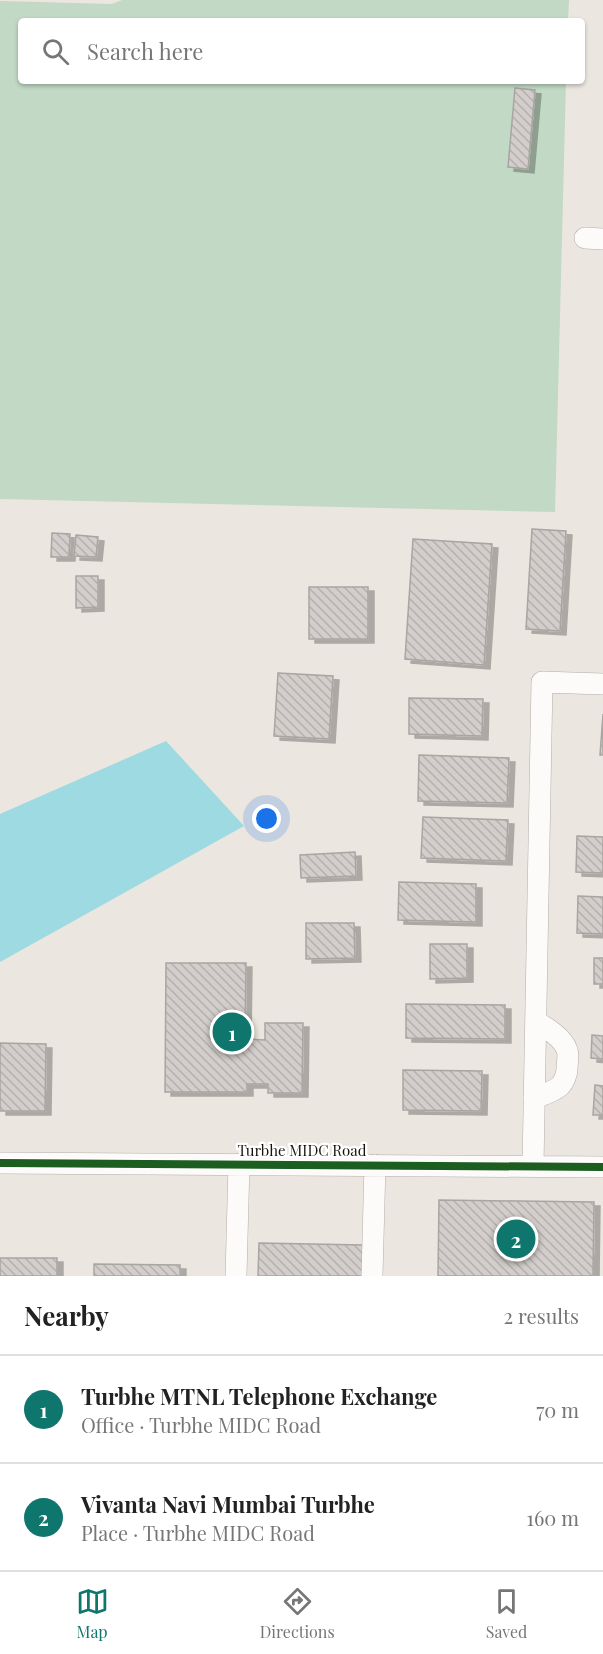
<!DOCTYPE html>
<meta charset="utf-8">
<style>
body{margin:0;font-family:"Playfair Display",serif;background:#f2f2f2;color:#222}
.you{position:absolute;left:267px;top:819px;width:21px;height:21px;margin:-15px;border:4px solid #fff;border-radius:50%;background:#1a73e8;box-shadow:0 0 0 9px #1a73e833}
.badge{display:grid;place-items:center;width:39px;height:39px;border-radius:50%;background:#0f766e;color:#fff;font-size:20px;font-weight:700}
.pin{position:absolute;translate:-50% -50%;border:3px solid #fff;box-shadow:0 2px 6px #0006}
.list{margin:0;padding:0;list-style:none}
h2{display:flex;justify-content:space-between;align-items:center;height:78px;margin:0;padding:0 24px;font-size:26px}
h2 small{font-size:20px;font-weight:400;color:#767676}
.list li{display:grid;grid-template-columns:39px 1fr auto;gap:18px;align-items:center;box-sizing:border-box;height:108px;padding:0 24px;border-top:2px solid #e0e0e0}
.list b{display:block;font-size:22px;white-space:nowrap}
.list p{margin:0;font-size:20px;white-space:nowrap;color:#767676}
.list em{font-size:20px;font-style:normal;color:#767676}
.icon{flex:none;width:33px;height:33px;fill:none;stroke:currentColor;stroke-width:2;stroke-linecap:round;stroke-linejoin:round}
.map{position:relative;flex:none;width:603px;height:1276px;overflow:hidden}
.search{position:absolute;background:#fff;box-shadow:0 2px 4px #0004;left:18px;right:18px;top:18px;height:66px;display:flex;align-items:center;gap:15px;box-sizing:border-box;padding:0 21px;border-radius:6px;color:#767676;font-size:22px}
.sheet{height:294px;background:#fff}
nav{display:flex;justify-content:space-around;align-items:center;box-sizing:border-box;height:84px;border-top:2px solid #e0e0e0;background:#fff;font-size:16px;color:#767676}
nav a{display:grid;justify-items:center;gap:3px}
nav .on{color:#0f766e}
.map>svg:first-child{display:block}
</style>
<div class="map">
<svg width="603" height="1276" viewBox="0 0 603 1276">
<defs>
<pattern id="building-back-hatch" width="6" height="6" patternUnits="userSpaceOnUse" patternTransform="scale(1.5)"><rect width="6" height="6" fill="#d3cecc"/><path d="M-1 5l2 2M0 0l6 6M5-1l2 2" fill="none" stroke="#b4b0ae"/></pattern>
<filter id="shadow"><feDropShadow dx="6" dy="4" stdDeviation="0" flood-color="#0004"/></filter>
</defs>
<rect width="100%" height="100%" fill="#ebe6df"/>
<path fill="#c1d9c5" d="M 122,0 L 569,0 L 568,21 L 21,21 L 21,81 L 566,81 L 555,512 L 0,499 L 0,1 L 112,4 Z"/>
<path fill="#9ddae1" d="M 166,741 L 244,826 L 0,962 L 0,814 Z"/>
<path fill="url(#building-back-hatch)" stroke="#a9a5a2" stroke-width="1.5" filter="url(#shadow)" d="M 515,88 L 535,90 L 528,169 L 508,167 Z
M 532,529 L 566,531 L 560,631 L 526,629 Z
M 52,533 L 70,534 L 69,557 L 51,557 Z
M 76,535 L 98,537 L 96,557 L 74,556 Z
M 413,539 L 492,544 L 484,665 L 405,659 Z
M 76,576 L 98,576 L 98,607 L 76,608 Z
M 309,587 L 368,587 L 368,639 L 309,639 Z
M 278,673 L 333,676 L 329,739 L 274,736 Z
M 409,698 L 483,699 L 482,736 L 409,734 Z
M 603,714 L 603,755 L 600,755 Z
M 419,755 L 509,758 L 507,803 L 418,801 Z
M 423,817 L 508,820 L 506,861 L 421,858 Z
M 577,836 L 603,837 L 603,873 L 576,872 Z
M 355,852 L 356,876 L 301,878 L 300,855 Z
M 399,882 L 476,884 L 476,922 L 398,920 Z
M 578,896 L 603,897 L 603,934 L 577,933 Z
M 306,923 L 354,923 L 355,958 L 306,959 Z
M 430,944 L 467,944 L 467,978 L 430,979 Z
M 594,958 L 603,958 L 603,984 L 594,984 Z
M 166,963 L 246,963 L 245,1039 L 265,1040 L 265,1023 L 303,1023 L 302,1093 L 268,1093 L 268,1084 L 247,1084 L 247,1092 L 165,1092 Z
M 406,1004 L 505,1005 L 505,1039 L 406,1038 Z
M 592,1035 L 603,1036 L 603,1059 L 591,1058 Z
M 0,1043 L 46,1044 L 45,1111 L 0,1111 Z
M 403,1070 L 482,1071 L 481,1111 L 403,1110 Z
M 595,1085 L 603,1086 L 603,1115 L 593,1115 Z
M 439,1200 L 594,1202 L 593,1276 L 438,1276 Z
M 259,1243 L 363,1245 L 362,1276 L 258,1276 Z
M 0,1258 L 57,1258 L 57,1276 L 0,1276 Z
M 94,1264 L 180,1265 L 180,1276 L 94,1276 Z"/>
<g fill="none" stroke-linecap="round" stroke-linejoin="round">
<defs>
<path id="minor" d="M 585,238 L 603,239
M 534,1098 C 543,1095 553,1092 560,1086 C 564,1082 567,1074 567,1069 C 567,1063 569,1055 567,1050 C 563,1038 546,1027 536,1022
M 0,1163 L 603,1167
M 533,1166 L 542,682 L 603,684
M 236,1276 L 239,1164
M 372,1276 L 375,1165"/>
</defs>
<use href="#minor" stroke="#b2aea9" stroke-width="22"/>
<use href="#minor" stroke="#fcfbfa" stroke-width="21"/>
<defs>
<path id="cycleway" d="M 0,1163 L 603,1167"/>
</defs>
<use href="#cycleway" stroke="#fff" stroke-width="11"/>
<use href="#cycleway" stroke="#1b5e20" stroke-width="8"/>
</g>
<g text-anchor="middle" stroke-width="4.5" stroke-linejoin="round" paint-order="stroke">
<g font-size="15" fill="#171410" stroke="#fff">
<text x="302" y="1156">Turbhe MIDC Road</text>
</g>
</g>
</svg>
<div class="you"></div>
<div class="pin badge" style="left:232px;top:1032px">1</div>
<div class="pin badge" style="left:516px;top:1239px">2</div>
<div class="search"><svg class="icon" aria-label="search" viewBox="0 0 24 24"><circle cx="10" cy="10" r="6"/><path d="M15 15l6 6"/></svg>Search here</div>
</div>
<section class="sheet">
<h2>Nearby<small>2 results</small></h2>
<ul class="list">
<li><span class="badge">1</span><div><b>Turbhe MTNL Telephone Exchange</b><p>Office · Turbhe MIDC Road</p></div><em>70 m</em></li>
<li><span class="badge">2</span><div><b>Vivanta Navi Mumbai Turbhe</b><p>Place · Turbhe MIDC Road</p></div><em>160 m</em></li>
</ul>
</section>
<nav>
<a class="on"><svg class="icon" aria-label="map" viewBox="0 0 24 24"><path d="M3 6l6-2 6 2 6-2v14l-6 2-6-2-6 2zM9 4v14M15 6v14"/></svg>Map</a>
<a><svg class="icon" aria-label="directions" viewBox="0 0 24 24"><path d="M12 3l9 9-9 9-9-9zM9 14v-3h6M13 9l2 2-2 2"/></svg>Directions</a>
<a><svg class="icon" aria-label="saved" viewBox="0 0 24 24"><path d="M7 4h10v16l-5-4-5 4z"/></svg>Saved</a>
</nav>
